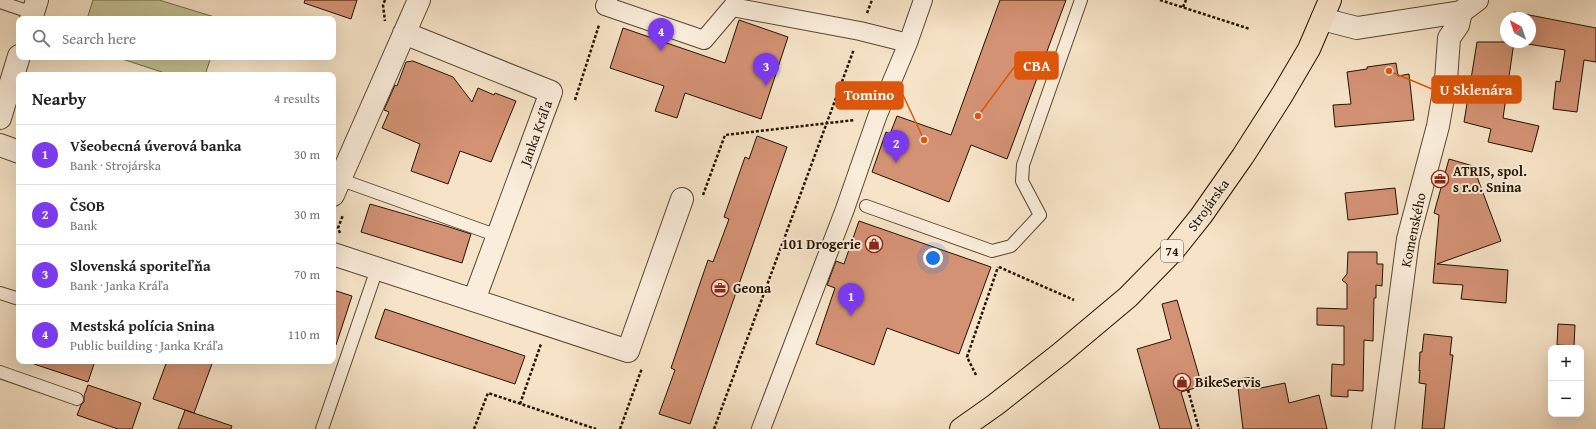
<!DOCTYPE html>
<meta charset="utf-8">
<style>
body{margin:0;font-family:"Gentium Book Plus",serif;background:#f2f2f2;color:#222}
.controls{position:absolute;right:12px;bottom:12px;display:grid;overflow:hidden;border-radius:8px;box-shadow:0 4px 16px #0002}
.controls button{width:36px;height:36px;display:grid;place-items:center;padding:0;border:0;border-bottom:1px solid #e0e0e0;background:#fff;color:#222;font:20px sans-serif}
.compass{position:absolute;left:1500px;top:12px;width:36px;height:36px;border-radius:50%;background:#fff;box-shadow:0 4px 16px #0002;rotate:320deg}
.you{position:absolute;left:933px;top:258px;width:14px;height:14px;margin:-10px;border:3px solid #fff;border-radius:50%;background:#1a73e8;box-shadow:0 0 0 6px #1a73e833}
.badge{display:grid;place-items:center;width:26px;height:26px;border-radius:50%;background:#7c3aed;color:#fff;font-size:13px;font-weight:700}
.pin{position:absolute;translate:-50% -33px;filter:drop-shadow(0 1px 2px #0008)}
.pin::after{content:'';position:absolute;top:21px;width:14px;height:12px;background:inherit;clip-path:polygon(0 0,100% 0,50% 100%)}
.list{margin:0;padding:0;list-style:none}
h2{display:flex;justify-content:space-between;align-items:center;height:52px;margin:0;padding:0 16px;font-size:17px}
h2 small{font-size:13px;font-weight:400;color:#767676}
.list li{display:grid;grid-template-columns:26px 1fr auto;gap:12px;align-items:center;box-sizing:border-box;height:60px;padding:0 16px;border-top:1px solid #e0e0e0}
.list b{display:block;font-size:15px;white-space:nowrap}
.list p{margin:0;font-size:13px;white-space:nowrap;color:#767676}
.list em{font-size:13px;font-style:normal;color:#767676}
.icon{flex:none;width:22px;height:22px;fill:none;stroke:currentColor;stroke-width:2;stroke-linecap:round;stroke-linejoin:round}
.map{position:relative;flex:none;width:1596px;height:429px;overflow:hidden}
.search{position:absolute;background:#fff;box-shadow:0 4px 16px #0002;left:16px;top:16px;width:320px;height:44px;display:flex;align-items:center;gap:10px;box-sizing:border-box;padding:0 14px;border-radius:8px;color:#767676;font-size:15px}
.panel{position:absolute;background:#fff;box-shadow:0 4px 16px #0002;left:16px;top:72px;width:320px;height:292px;border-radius:8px}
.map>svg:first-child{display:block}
</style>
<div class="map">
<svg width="1596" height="429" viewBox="0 0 1596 429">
<rect width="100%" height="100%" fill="#f7e4c8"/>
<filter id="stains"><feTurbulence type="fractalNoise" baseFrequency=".005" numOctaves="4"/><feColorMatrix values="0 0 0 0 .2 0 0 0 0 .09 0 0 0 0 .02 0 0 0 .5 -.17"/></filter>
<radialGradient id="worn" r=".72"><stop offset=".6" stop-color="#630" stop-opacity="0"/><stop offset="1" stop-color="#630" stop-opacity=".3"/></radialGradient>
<path fill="#c3c292" stroke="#726a49" d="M 93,0 L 159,0 L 221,19 L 87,19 Z
M 116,57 L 211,57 L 205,75 L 171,75 Z"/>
<path fill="#d39274" stroke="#221300" d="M 305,0 L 357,0 L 351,19 L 304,3 Z
M 1000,0 L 1066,0 L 1007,159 L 971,145 L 949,202 L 872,172 L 886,132 L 890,134 L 897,116 L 951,135 Z
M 1514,12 L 1596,28 L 1596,62 L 1584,60 L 1577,112 L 1553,109 L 1556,81 L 1560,82 L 1565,50 L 1515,42 L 1530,42 L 1530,18 L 1513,18 Z
M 739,20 L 788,37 L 761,119 L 685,93 L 677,118 L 655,111 L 664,86 L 610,68 L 623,28 L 725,63 Z
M 1477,42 L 1514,42 L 1503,118 L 1539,126 L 1532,152 L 1488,142 L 1491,129 L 1464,122 Z
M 413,61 L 453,77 L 472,102 L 478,88 L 494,95 L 495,93 L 516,101 L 491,162 L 460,151 L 448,184 L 411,171 L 420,144 L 382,128 L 389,112 L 384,110 L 395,85 L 397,86 L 406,62 Z
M 1396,63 L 1398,76 L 1409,74 L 1414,120 L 1335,127 L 1333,105 L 1351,104 L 1347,72 L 1367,69 L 1367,67 Z
M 757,136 L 787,147 L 690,424 L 659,414 L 675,370 L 671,368 L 708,260 L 713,262 L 729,219 L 724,217 L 745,157 L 749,159 Z
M 1449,159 L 1473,166 L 1501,241 L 1437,264 L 1508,270 L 1506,303 L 1461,299 L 1463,285 L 1433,283 L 1439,215 L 1434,213 Z
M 1395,188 L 1398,214 L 1348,220 L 1345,193 Z
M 370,204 L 446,226 L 471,234 L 462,263 L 361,232 Z
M 859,221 L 991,267 L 959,354 L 887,328 L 874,365 L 816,344 L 835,288 L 827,285 L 836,261 L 844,264 Z
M 1348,252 L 1377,252 L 1377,264 L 1383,264 L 1382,286 L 1376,285 L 1376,298 L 1374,298 L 1373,341 L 1364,340 L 1363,391 L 1348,390 L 1348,397 L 1331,396 L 1332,364 L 1344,365 L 1344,326 L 1317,325 L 1317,308 L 1347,309 L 1347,284 L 1342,280 L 1347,274 Z
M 333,290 L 352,296 L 336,345 L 333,345 Z
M 1177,300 L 1202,386 L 1181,392 L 1192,429 L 1160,429 L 1137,349 L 1171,339 L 1162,304 Z
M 385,309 L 525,356 L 515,384 L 375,338 Z
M 1558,324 L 1575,325 L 1574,346 L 1557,345 Z
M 1424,334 L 1452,337 L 1450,355 L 1453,355 L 1444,429 L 1422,429 L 1426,384 L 1419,383 L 1420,370 L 1419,371 L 1420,352 L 1422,352 Z
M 34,361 L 95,361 L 88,382 L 34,364 Z
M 167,361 L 213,361 L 194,413 L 153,399 Z
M 1255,377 L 1256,389 L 1285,383 L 1289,403 L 1319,395 L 1327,429 L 1243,429 L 1237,379 Z
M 88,385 L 141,403 L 132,429 L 118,429 L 77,415 L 81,405 L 84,402 L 84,396 Z
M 185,410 L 232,426 L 231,429 L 178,429 Z"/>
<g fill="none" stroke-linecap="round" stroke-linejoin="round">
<defs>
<path id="service" d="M 0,2 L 33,13
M 336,178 L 498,236
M 866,206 L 992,251 L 1011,246 L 1040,215 L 1022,181 L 1023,165 L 1081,0
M 0,293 L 19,299
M 0,372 L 77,399
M 322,429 L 377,269"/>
<path id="pedestrian" d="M 608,0 L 605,6 L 704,40 L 732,7 L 860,31 L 908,43
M 761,429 L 845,209 L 877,117 L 908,43 L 923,0"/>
<path id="minor" d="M 31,19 L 37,0
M 1322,19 L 1357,28 L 1461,12 L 1477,0
M 404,33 L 551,92 L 474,300
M 0,118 L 19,56
M 0,145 L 19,152
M 333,195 L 419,0
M 333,254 L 628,351 L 682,199
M 1383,429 L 1408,239 L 1438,126 L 1446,80 L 1449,38 L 1458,25 L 1461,12"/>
<path id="primary" d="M 961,429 L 995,405 L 1060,354 L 1128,297 L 1173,251 L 1201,216 L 1243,156 L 1282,95 L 1309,49 L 1330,0"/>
</defs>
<use href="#service" stroke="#574732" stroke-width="14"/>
<use href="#pedestrian" stroke="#574732" stroke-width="20"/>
<use href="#minor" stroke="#574732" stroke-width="24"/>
<use href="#primary" stroke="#221300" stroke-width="24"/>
<path stroke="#221300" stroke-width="2.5" stroke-dasharray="3 2" stroke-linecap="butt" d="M 385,0 L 383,5 L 385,21
M 1160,0 L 1250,29
M 1183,7 L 1186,0
M 867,13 L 872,0
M 575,100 L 599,25
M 703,195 L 725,135 L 855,120
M 340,233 L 338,228 L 343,215
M 999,267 L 1074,300
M 976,375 L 967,357 L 998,267
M 1188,390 L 1199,429
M 520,404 L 541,344
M 474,429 L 488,393 L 596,429
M 620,429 L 642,368
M 714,429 L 854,49"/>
<use href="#service" stroke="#faeddb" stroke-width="12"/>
<use href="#pedestrian" stroke="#faeddb" stroke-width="18"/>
<use href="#minor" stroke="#faeddb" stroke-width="22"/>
<use href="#primary" stroke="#f7e4c8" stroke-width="22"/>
</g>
<defs>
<symbol id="office-ring" viewBox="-11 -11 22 22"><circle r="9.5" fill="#faeddb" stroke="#8f2418" stroke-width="1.5"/><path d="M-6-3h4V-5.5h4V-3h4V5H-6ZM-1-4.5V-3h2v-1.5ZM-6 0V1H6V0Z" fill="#8f2418"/></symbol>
<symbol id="shop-ring" viewBox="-11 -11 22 22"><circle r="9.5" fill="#faeddb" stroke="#8f2418" stroke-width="1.5"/><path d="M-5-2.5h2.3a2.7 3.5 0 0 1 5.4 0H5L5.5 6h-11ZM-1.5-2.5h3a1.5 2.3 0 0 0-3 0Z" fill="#8f2418"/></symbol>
</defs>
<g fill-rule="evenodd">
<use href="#office-ring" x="1430" y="169" width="20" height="20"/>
<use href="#shop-ring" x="864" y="234" width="20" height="20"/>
<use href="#office-ring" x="710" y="278" width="20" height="20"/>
<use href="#shop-ring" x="1172" y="372" width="20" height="20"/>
</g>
<g text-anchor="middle" stroke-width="4" stroke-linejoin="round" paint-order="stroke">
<rect fill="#faeddb" stroke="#635442" stroke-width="1" x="1161" y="240" width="22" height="22" rx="3"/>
<g font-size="13" font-weight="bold" fill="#221300">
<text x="1172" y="256">74</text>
</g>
<g font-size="14" fill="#221300" stroke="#faeddb">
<text transform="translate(536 133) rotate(-70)" y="5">Janka Kráľa</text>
<text transform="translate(1208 205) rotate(-54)" y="5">Strojárska</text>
<text transform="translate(1413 230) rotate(-78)" y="5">Komenského</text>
</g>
<g font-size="14" font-weight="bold" fill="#221300" stroke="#faeddb" text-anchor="start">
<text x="1453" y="176">ATRIS, spol.<tspan x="1453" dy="16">s r.o. Snina</tspan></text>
<text x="861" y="249" text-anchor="end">101 Drogerie</text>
<text x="733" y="293">Geona</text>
<text x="1195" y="387">BikeServis</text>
</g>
</g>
<path fill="none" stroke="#de560b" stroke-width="1.5" d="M978 116L1015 66M1389 71L1432 89M924 140L903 95"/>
<g fill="#de560b" stroke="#faeddb" stroke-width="1.5">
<circle cx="978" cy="116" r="4"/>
<circle cx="1389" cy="71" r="4"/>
<circle cx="924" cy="140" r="4"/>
</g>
<g fill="#de560b" stroke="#de560b" stroke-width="1.5">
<rect x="1015" y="52" width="43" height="27" rx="4"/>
<rect x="1432" y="76" width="89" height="27" rx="4"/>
<rect x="836" y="82" width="67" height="27" rx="4"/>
</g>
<g font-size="15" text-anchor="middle" font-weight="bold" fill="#fff">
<text x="1037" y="71">CBA</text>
<text x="1476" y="95">U Sklenára</text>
<text x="869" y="100">Tomino</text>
</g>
<rect width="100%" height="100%" filter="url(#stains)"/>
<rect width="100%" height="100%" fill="url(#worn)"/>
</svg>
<div class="controls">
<button>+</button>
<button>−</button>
</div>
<svg class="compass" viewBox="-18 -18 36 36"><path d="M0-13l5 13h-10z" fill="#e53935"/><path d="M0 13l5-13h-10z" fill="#767676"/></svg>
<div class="you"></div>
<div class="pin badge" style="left:851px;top:316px">1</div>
<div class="pin badge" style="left:896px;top:163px">2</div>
<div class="pin badge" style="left:766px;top:86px">3</div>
<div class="pin badge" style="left:661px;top:51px">4</div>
<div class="search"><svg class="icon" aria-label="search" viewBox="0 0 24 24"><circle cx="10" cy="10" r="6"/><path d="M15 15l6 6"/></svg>Search here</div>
<section class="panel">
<h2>Nearby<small>4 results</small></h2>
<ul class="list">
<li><span class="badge">1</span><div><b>Všeobecná úverová banka</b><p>Bank · Strojárska</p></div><em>30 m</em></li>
<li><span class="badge">2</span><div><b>ČSOB</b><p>Bank</p></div><em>30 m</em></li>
<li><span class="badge">3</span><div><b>Slovenská sporiteľňa</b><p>Bank · Janka Kráľa</p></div><em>70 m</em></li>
<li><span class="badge">4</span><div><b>Mestská polícia Snina</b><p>Public building · Janka Kráľa</p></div><em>110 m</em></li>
</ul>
</section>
</div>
